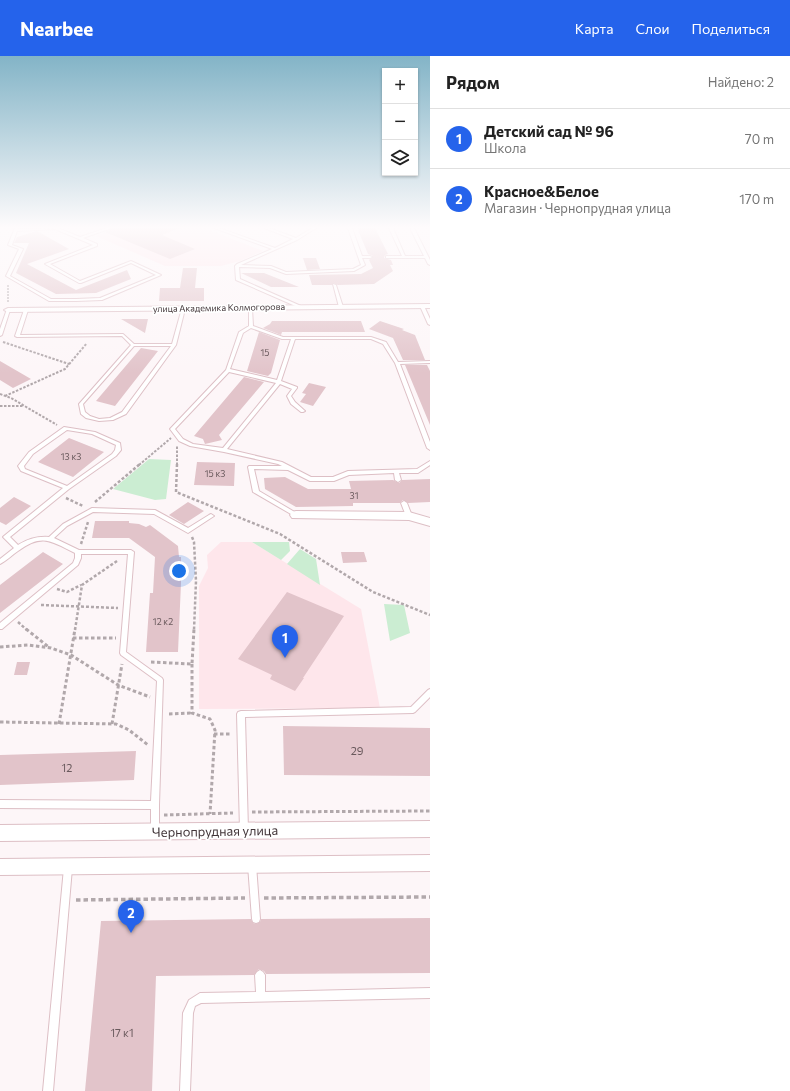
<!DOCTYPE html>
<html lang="ru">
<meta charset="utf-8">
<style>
body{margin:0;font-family:Commissioner,sans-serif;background:#f6f6f6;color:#222}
.controls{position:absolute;right:12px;top:12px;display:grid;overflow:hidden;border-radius:0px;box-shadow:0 1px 3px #0004}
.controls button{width:36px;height:36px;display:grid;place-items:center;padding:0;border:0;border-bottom:1px solid #e0e0e0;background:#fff;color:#222;font:20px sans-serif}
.you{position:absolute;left:179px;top:515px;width:14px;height:14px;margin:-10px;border:3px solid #fff;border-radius:50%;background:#1a73e8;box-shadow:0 0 0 6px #1a73e833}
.badge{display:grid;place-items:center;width:26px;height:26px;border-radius:50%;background:#2563eb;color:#fff;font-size:13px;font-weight:700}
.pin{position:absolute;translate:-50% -33px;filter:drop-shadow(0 1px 2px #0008)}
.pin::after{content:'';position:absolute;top:21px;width:14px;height:12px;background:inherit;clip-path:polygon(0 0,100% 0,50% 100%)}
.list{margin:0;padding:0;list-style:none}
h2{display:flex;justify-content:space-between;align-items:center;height:52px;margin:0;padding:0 16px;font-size:17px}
h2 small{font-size:13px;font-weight:400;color:#767676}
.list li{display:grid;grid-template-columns:26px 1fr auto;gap:12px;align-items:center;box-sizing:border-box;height:60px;padding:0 16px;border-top:1px solid #e0e0e0}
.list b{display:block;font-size:15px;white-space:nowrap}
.list p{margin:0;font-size:13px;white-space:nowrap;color:#767676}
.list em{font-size:13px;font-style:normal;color:#767676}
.icon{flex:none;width:22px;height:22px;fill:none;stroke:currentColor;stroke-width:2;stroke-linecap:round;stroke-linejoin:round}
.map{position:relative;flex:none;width:430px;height:1035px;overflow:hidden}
header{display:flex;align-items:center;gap:24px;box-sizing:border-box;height:56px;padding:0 20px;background:#2563eb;color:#fff}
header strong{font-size:19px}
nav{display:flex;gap:22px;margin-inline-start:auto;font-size:14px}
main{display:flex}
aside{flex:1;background:#fff}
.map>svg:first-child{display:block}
</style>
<header>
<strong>Nearbee</strong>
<nav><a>Карта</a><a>Слои</a><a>Поделиться</a></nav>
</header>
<main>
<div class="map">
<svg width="430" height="1035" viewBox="0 0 430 1035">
<rect width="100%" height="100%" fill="#fdf6f8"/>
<path fill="#fee6eb" d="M 119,172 L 204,172 L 263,195 L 240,205 L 221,210 L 165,210 L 96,180 Z
M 221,486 L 252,486 L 361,553 L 380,652 L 199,653 L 199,530 L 208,512 L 207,499 Z"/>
<path fill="#cbedd2" d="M 149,403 L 171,404 L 166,443 L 155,444 L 113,433 Z
M 252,486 L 289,486 L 290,495 L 281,504 Z
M 300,493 L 316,503 L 320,529 L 287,508 Z
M 384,548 L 404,549 L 410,577 L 390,585 Z"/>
<path fill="#e2c4ca" d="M 113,172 L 180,172 L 162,179 L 195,193 L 170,203 L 105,176 Z
M 358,172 L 374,172 L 376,174 L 388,198 L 385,199 L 384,202 L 391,204 L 393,209 L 390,209 L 393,215 L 374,228 L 338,229 L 333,227 L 332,229 L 312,229 L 309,219 L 361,218 L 373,212 L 369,204 L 373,200 L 368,198 L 358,174 L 359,174 Z
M 37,175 L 69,193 L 27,208 L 76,234 L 127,214 L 131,223 L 96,237 L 56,238 L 16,217 L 29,187 L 14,187 L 17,181 Z
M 303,202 L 316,202 L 320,213 L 307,214 Z
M 183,212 L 197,212 L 195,232 L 204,232 L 204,245 L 159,245 L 160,232 L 180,232 Z
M 241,217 L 264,217 L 299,231 L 271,231 Z
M 121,263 L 148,263 L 145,277 Z
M 272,265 L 361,265 L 365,276 L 282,276 L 281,279 L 263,272 L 270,268 Z
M 380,265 L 404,273 L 402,274 L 415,279 L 425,304 L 403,304 L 393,282 L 369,273 Z
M 259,276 L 280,284 L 271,317 L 268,320 L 247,315 Z
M 141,292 L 158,295 L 115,350 L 96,345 Z
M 0,305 L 31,323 L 13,332 L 0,324 Z
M 405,309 L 427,309 L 430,315 L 430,369 Z
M 244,321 L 264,326 L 219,379 L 222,384 L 205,388 L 203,383 L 194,380 Z
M 309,327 L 326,331 L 313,350 L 300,346 L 306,338 L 302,337 Z
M 69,382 L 104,396 L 73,421 L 38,406 Z
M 197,406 L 235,407 L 234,430 L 194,429 Z
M 285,421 L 308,433 L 351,433 L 349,425 L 393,424 L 399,427 L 402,424 L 430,423 L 430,446 L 408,447 L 403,444 L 400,447 L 353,447 L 353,450 L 296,451 L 265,433 L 264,422 Z
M 14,441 L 31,450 L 6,469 L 0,466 L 0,452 Z
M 188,446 L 204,455 L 184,468 L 169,459 Z
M 95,465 L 129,465 L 129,467 L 139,468 L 146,471 L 150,469 L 178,490 L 179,501 L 181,501 L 181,527 L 178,596 L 146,596 L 150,537 L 153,537 L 155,501 L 129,482 L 92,482 Z
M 43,496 L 63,508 L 0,557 L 0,529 Z
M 341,496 L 364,496 L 367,506 L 343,507 Z
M 287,536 L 344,560 L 303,622 L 304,622 L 295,635 L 270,623 L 272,619 L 238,603 Z
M 17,606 L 30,606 L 27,619 L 14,619 Z
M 283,670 L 430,672 L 430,720 L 284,719 Z
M 136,695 L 134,724 L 0,729 L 0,699 Z
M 430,862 L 430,917 L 266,918 L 264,915 L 259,913 L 254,919 L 156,920 L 152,1035 L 85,1035 L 101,865 L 251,863 L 253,867 L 256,868 L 260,866 L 261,863 Z"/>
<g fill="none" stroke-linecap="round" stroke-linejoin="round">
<defs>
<path id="service" d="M 15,172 L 19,172 L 18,173 L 58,172 L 80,181 L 107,172 L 112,172 L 83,182 L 97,188 L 97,190 L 50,208 L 80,225 L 131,205 L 161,219 L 102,244 L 76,245 L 49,245 L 6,220 L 19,193 L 8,189 ZM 55,173 L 93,189 L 45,208 L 79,227 L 81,227 L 131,207 L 156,219 L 100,242 L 76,243 L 51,243 L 10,220 L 23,193 L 12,189 L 17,175 Z
M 214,172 L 219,172 L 275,192 L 293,183 L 264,172 L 269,172 L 296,182 L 312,172 L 316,172 L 297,184 L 241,209 L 271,210 L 286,216 L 353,213 L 361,209 L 348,172 L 352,172 L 362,200 L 370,200 L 372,201 L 370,202 L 362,202 L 365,209 L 354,215 L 286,218 L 270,212 L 239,211 L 240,223 L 301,250 L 302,251 L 300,252 L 236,224 L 235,210 L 237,208 L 272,193 Z
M 389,172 L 393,172 L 405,200 L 424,200 L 410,172 L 414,172 L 430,204 L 430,209 L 428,208 L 425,202 L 386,202 L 386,200 L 402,200 Z
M 333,228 L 336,229 L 343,251 L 342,252 L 339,251 Z
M 421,249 L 424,250 L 430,263 L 430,269 L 428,268 L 420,250 Z
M 249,251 L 252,252 L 253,270 L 283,281 L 371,281 L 386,286 L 398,306 L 430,305 L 430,307 L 400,308 L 430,386 L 430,394 L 427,392 L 395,307 L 383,288 L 371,283 L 295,283 L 281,325 L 297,331 L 297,332 L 291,340 L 295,346 L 305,355 L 303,356 L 301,356 L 291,348 L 287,340 L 292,333 L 280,328 L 227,393 L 282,406 L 311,421 L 333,421 L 348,415 L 417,413 L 430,405 L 430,409 L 418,417 L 399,417 L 401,424 L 398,426 L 395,424 L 394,417 L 349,419 L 334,425 L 310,425 L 288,414 L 254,413 L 259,435 L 298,458 L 299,459 L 298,460 L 296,461 L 253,436 L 248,411 L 249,410 L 282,410 L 278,408 L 224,396 L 190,390 L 179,385 L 170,373 L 226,314 L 239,276 L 249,270 ZM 251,272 L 282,283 L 291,283 L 277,324 L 230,313 L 243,277 ZM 229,316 L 276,327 L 223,392 L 193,388 L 183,383 L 175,373 Z
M 182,252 L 185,253 L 176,289 L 126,358 L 113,364 L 99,365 L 86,362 L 81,358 L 79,348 L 131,289 L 122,280 L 17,281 L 15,280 L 24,254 L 26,253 L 28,254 L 20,279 L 123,278 L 134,288 L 172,288 ZM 134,290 L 171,290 L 122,356 L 110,362 L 99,363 L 90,360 L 85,356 L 83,348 Z
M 7,253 L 10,254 L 2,279 L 0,280 L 0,273 Z
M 64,371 L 95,376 L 120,387 L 121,394 L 116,400 L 69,433 L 10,481 L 18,489 C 28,483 37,480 49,481 L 63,468 L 92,452 L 155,454 L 188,472 L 209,459 L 211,458 L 214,460 L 188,477 L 154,458 L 93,456 L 67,470 L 54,482 L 79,494 L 131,494 L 134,496 L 126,596 L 162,622 L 163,624 L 159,749 L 159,776 L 158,779 L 155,780 L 152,779 L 151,776 L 151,753 L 0,752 L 0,744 L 151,745 L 157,625 L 121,599 L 120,597 L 128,498 L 81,498 L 81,502 L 78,509 L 2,573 L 0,573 L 0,567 L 73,507 L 75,502 L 75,497 C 51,485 42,477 18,495 C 12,499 6,505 0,508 L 0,503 L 14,492 L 3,481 L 4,480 L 63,432 L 21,415 L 18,410 L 29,396 ZM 67,374 L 92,378 L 116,389 L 115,394 L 112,398 L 67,430 L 25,413 L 24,410 L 33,398 Z
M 404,445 L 407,447 L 412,460 L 411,461 L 409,462 L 406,460 L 401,447 Z
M 430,633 L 430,641 L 415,656 L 413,657 L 245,661 L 248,774 L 247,777 L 244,778 L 241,777 L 240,774 L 237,658 L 238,656 L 241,655 L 411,651 L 428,634 Z
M 252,805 L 255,806 L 256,809 L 260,863 L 259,866 L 256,867 L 253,866 L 252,863 L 248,809 L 249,806 Z
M 68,808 L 71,809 L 72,812 L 53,1035 L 43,1035 L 64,812 L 65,809 Z
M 260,914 L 263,916 L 265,919 L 265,936 L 430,932 L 430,942 L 201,947 L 195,950 L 193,957 L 190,1035 L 180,1035 L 183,957 L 189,944 L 200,937 L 256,936 L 255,919 L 257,916 Z"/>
<path id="minor" d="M 430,248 L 430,252 L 8,256 L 4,254 L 8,252 Z
M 296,455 L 409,456 L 430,462 L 430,470 L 409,464 L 292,462 L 290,459 L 292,456 Z
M 430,765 L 430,781 L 0,785 L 0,769 Z
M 430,799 L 430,815 L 0,819 L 0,803 Z"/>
</defs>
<use href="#service" stroke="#ddbfc5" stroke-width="2"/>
<use href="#minor" stroke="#ddbfc5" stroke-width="2"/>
<path stroke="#b1a8ab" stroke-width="1.5" stroke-dasharray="2 1" stroke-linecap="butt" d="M 8,229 L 8,246"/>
<path stroke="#b1a8ab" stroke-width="2" stroke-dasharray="2.5 1.5" stroke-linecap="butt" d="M 3,286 L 69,308
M 0,338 L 11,342 L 57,369
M 5,340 L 65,313 L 87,287
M 0,350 L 23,350
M 139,409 L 171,382
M 177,409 L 177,390"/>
<path stroke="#b1a8ab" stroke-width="2.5" stroke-dasharray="3 2" stroke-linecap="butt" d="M 177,408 L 176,436 L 280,478 L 373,536 L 430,559
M 66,442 L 83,450
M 95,446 L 140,408
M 192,481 L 194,486 L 196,525 L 194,574
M 81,488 L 88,466
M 57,533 L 67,536 L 81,529
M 41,549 L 118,552
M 18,566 L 27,574
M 75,574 L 82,529 L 117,505"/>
<path stroke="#b1a8ab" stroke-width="3" stroke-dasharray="3.5 2.5" stroke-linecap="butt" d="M 26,573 L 50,592
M 73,582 L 116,582
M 0,591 L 28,589 L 51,592 L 71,599 L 118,629 L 150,641
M 151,606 L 192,608 L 194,573
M 192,608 L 192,657 L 210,663 L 215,674 L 210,758
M 169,658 L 192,657
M 0,666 L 116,668 L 129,674 L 148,689
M 59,668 L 75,573
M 112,668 L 122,608
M 214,678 L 231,678
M 252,756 L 430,755
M 164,759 L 233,757"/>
<path stroke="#b1a8ab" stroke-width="3.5" stroke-dasharray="4.5 3" stroke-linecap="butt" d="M 264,842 L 430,841
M 76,844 L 245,842"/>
<use href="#service" fill="#fff" fill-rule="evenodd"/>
<use href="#minor" fill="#fff" fill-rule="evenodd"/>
</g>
<linearGradient id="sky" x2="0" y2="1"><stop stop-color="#83b4c7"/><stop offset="0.54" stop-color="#fefbfc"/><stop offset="1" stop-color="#fefbfc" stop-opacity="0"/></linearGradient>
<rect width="430" height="317" fill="url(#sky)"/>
<g text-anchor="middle" stroke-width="3.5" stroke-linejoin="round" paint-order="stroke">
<g font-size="9" fill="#423639" stroke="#fff">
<text transform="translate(219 252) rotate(-1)" y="3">улица Академика Колмогорова</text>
</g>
<g font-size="9" fill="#6a5a5d">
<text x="265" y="300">15</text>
<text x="71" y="404">13 к3</text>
<text x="215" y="421">15 к3</text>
<text x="354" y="443">31</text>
<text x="163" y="569">12 к2</text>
</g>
<g font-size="11" fill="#6a5a5d">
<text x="357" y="699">29</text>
<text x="67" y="716">12</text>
<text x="122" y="981">17 к1</text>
</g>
<g font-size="13" fill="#423639" stroke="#fff">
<text transform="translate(215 775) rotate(-1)" y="5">Чернопрудная улица</text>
</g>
</g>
</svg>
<div class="controls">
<button>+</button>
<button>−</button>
<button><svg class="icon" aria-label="layers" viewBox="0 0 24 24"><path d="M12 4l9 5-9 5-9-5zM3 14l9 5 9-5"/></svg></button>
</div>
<div class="you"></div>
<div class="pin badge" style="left:285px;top:602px">1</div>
<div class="pin badge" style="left:131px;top:877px">2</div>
</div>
<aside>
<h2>Рядом<small>Найдено: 2</small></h2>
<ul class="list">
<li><span class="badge">1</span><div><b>Детский сад № 96</b><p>Школа</p></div><em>70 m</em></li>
<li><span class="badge">2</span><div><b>Красное&amp;Белое</b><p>Магазин · Чернопрудная улица</p></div><em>170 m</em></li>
</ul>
</aside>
</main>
